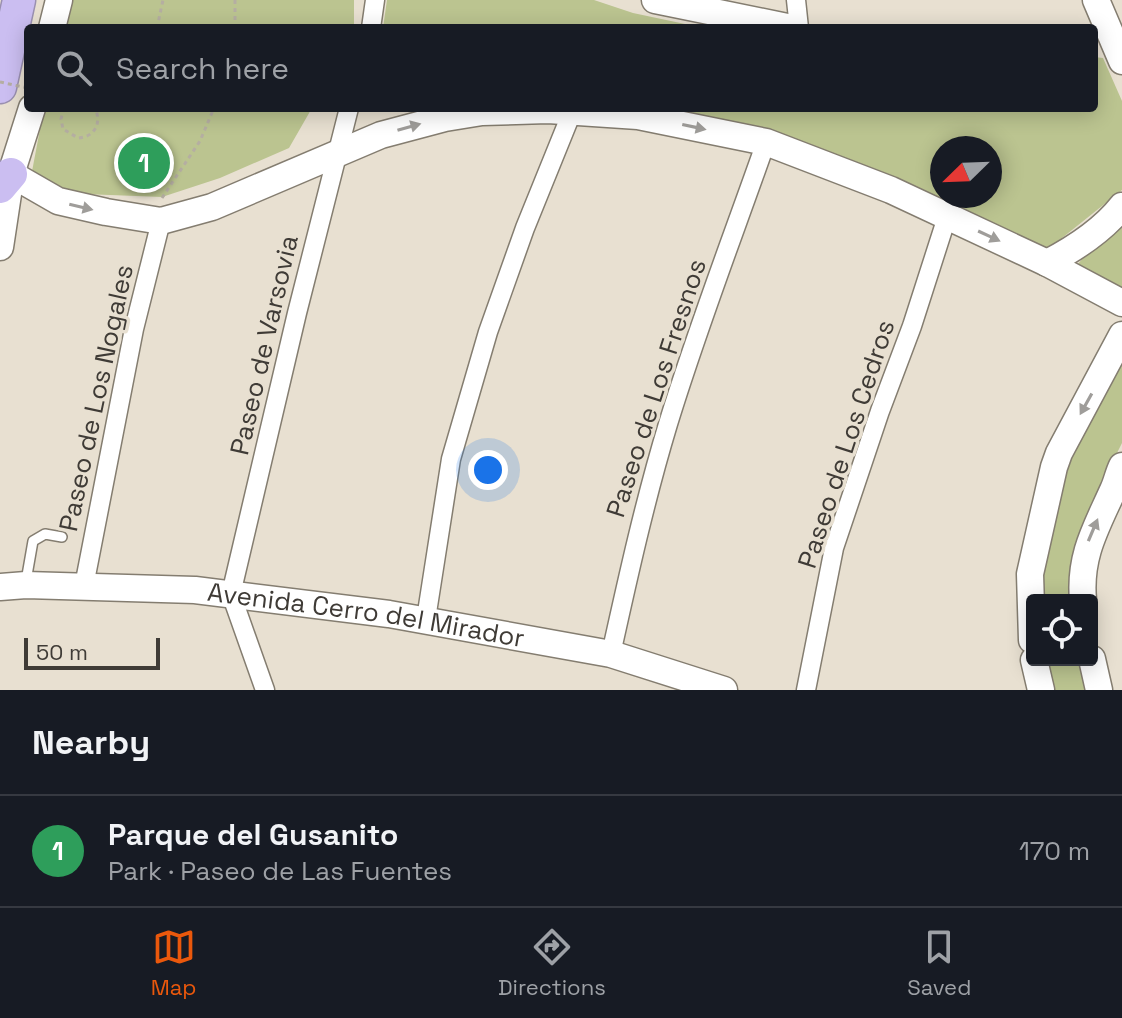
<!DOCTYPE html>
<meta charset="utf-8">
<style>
body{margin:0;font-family:"Space Grotesk",sans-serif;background:#242831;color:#f1f3f6}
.controls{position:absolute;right:24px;bottom:24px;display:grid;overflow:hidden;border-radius:8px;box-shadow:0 4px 20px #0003}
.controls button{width:72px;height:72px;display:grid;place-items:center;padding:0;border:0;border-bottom:2px solid #363941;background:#171b24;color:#f1f3f6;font:40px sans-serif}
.compass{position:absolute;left:930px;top:136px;width:72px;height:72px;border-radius:50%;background:#171b24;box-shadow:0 4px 20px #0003;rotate:247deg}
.scale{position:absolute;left:24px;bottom:20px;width:136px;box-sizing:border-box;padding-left:8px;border:4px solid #3f3b36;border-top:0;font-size:22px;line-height:28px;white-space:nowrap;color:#3f3b36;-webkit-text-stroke:6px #e8e0d1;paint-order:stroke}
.you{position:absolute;left:488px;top:470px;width:28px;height:28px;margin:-20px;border:6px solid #fff;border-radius:50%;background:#1a73e8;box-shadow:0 0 0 12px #1a73e833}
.badge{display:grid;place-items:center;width:52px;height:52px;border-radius:50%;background:#ea580c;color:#fff;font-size:26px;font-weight:700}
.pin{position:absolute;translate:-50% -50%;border:4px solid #fff;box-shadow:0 2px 8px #0006}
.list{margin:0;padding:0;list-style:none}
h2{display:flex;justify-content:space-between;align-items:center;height:104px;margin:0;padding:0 32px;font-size:34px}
h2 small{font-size:26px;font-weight:400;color:#9ea1a6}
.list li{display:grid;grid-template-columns:52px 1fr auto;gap:24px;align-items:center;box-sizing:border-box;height:112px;padding:0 32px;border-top:2px solid #363941}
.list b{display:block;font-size:30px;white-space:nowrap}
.list p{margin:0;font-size:26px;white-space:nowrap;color:#9ea1a6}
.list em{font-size:26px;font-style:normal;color:#9ea1a6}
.icon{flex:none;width:44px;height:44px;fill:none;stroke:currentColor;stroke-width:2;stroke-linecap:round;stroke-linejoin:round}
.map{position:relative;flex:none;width:1122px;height:690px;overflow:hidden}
.search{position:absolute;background:#171b24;box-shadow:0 4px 20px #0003;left:24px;right:24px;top:24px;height:88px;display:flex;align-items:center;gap:20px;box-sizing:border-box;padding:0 28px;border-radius:8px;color:#9ea1a6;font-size:30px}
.sheet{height:216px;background:#171b24}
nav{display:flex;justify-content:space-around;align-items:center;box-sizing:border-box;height:112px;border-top:2px solid #363941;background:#171b24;font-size:22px;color:#9ea1a6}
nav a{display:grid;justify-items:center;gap:4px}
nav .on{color:#ea580c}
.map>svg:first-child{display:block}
</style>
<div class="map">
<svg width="1122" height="690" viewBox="0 0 1122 690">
<rect width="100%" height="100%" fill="#e8e0d1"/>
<path fill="#bbc490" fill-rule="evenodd" d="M 65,0 L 354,0 L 354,28 L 60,28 Z
M 387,0 L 594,0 L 633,13 L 704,28 L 383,28 Z
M 1094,57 L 1103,58 L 1122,101 L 1122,190 L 1042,254 L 836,159 L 626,108 L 1094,108 ZM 942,148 L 990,148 L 990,196 L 942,196 Z
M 44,108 L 312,108 L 289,148 L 220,178 L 162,197 L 58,193 L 30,182 Z
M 1122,213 L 1122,292 L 1077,265 Z
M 1122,350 L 1122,443 L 1104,479 L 1086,600 L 1036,600 L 1059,453 Z
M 1041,660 L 1092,660 L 1097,690 L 1046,690 Z"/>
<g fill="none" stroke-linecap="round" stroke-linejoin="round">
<defs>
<path id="lane" d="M 26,581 L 33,541 L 45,534 L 62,537"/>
<path id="street" d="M 796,0 L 799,28
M 371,28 L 375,0
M 84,586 L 134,329 L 161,221
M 426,619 L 451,459 L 488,332 L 525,228 L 572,112
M 611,654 C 628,577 645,500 668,424 C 697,329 733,236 766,142
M 265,690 L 231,594 L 297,313 L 349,108
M 806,690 L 834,548 L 880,411 L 912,326 L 947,217"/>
<g id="secondary">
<path d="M 655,0 L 792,28"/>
<path d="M 1096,0 L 1122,61"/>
<path d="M 52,28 L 59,0"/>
<path d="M 11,174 L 58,201 L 106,212 L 161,221 L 212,207 L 381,135 L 445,118 L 482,112 L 548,110 L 638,116 L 766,142 L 891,190 L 1047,263 L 1122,303"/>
<path d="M 0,247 L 11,174 L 32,108"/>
<path d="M 1047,263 C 1074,249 1103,230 1122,206"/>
<path id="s1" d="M 0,587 L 26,585 L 195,590 L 389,614 L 611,654 L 724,690"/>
<path d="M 1083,600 C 1079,556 1096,528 1113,490 C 1117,482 1118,474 1122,466"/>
<path d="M 1032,640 L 1030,574 L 1054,467 L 1059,453 L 1122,335"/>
<path d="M 1092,659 L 1099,690"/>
<path d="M 1034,660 L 1041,690"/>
</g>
<path id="highway" d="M 0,87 L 19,0
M 0,187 L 11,174"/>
</defs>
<use href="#lane" stroke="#847d70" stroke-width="12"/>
<use href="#street" stroke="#847d70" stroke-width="21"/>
<use href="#secondary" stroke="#847d70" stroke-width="29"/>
<use href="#highway" stroke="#9a90b0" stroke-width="35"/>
<path stroke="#b5aea2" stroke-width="3" stroke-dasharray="4 4" stroke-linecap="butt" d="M 235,0 L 235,28
M 157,28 L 163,0
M 64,108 L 61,119 L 63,129 L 78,138 C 95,137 102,123 95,108
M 162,198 L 200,141 L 214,108"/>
<use href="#lane" stroke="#fff" stroke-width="9"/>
<use href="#street" stroke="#fff" stroke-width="18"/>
<use href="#secondary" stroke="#fff" stroke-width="26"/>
<use href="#highway" stroke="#cbbef1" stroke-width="32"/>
<path stroke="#b5aea2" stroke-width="3" stroke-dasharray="4 4" stroke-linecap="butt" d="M 0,82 L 28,88"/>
</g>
<defs><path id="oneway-solid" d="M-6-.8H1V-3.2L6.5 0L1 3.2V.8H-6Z" transform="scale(2)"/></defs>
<g fill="#9f9d9a">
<use href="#oneway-solid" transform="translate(409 127) rotate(-16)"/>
<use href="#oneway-solid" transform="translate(694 127) rotate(12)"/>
<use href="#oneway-solid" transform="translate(81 207) rotate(13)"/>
<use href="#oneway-solid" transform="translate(989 236) rotate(25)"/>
<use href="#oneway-solid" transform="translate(1086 404) rotate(119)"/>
<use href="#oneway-solid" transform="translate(1093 530) rotate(-67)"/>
</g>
<g text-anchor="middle" stroke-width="7" stroke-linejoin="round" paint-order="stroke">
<g font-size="26" fill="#3f3b36" stroke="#e8e0d1">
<text transform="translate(264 345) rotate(-77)" y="9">Paseo de Varsovia</text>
<text transform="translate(656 388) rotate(-72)" y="9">Paseo de Los Fresnos</text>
<text transform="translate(96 398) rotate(-78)" y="9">Paseo de Los Nogales</text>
<text transform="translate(846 444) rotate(-72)" y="9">Paseo de Los Cedros</text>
<text dy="9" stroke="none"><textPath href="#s1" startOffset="368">Avenida Cerro del Mirador</textPath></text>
</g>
</g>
</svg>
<div class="controls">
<button><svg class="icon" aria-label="locate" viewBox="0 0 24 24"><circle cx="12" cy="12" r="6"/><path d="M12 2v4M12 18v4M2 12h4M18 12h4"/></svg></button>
</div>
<svg class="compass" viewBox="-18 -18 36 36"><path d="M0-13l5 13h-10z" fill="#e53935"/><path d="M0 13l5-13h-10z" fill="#9ea1a6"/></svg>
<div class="scale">50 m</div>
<div class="you"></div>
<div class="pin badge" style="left:144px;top:163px;background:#2e9e5b">1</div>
<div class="search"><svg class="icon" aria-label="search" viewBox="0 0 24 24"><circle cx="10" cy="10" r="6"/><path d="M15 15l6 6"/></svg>Search here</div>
</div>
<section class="sheet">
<h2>Nearby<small></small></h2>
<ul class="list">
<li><span class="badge" style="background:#2e9e5b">1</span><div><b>Parque del Gusanito</b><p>Park · Paseo de Las Fuentes</p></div><em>170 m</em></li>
</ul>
</section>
<nav>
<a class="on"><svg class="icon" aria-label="map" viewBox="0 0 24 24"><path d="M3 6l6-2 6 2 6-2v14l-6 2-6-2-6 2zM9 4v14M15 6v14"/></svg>Map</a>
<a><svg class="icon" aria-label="directions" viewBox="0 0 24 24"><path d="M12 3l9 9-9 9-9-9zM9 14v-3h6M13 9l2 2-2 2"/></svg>Directions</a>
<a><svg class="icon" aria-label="saved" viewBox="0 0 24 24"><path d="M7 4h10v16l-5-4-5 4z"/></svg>Saved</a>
</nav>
